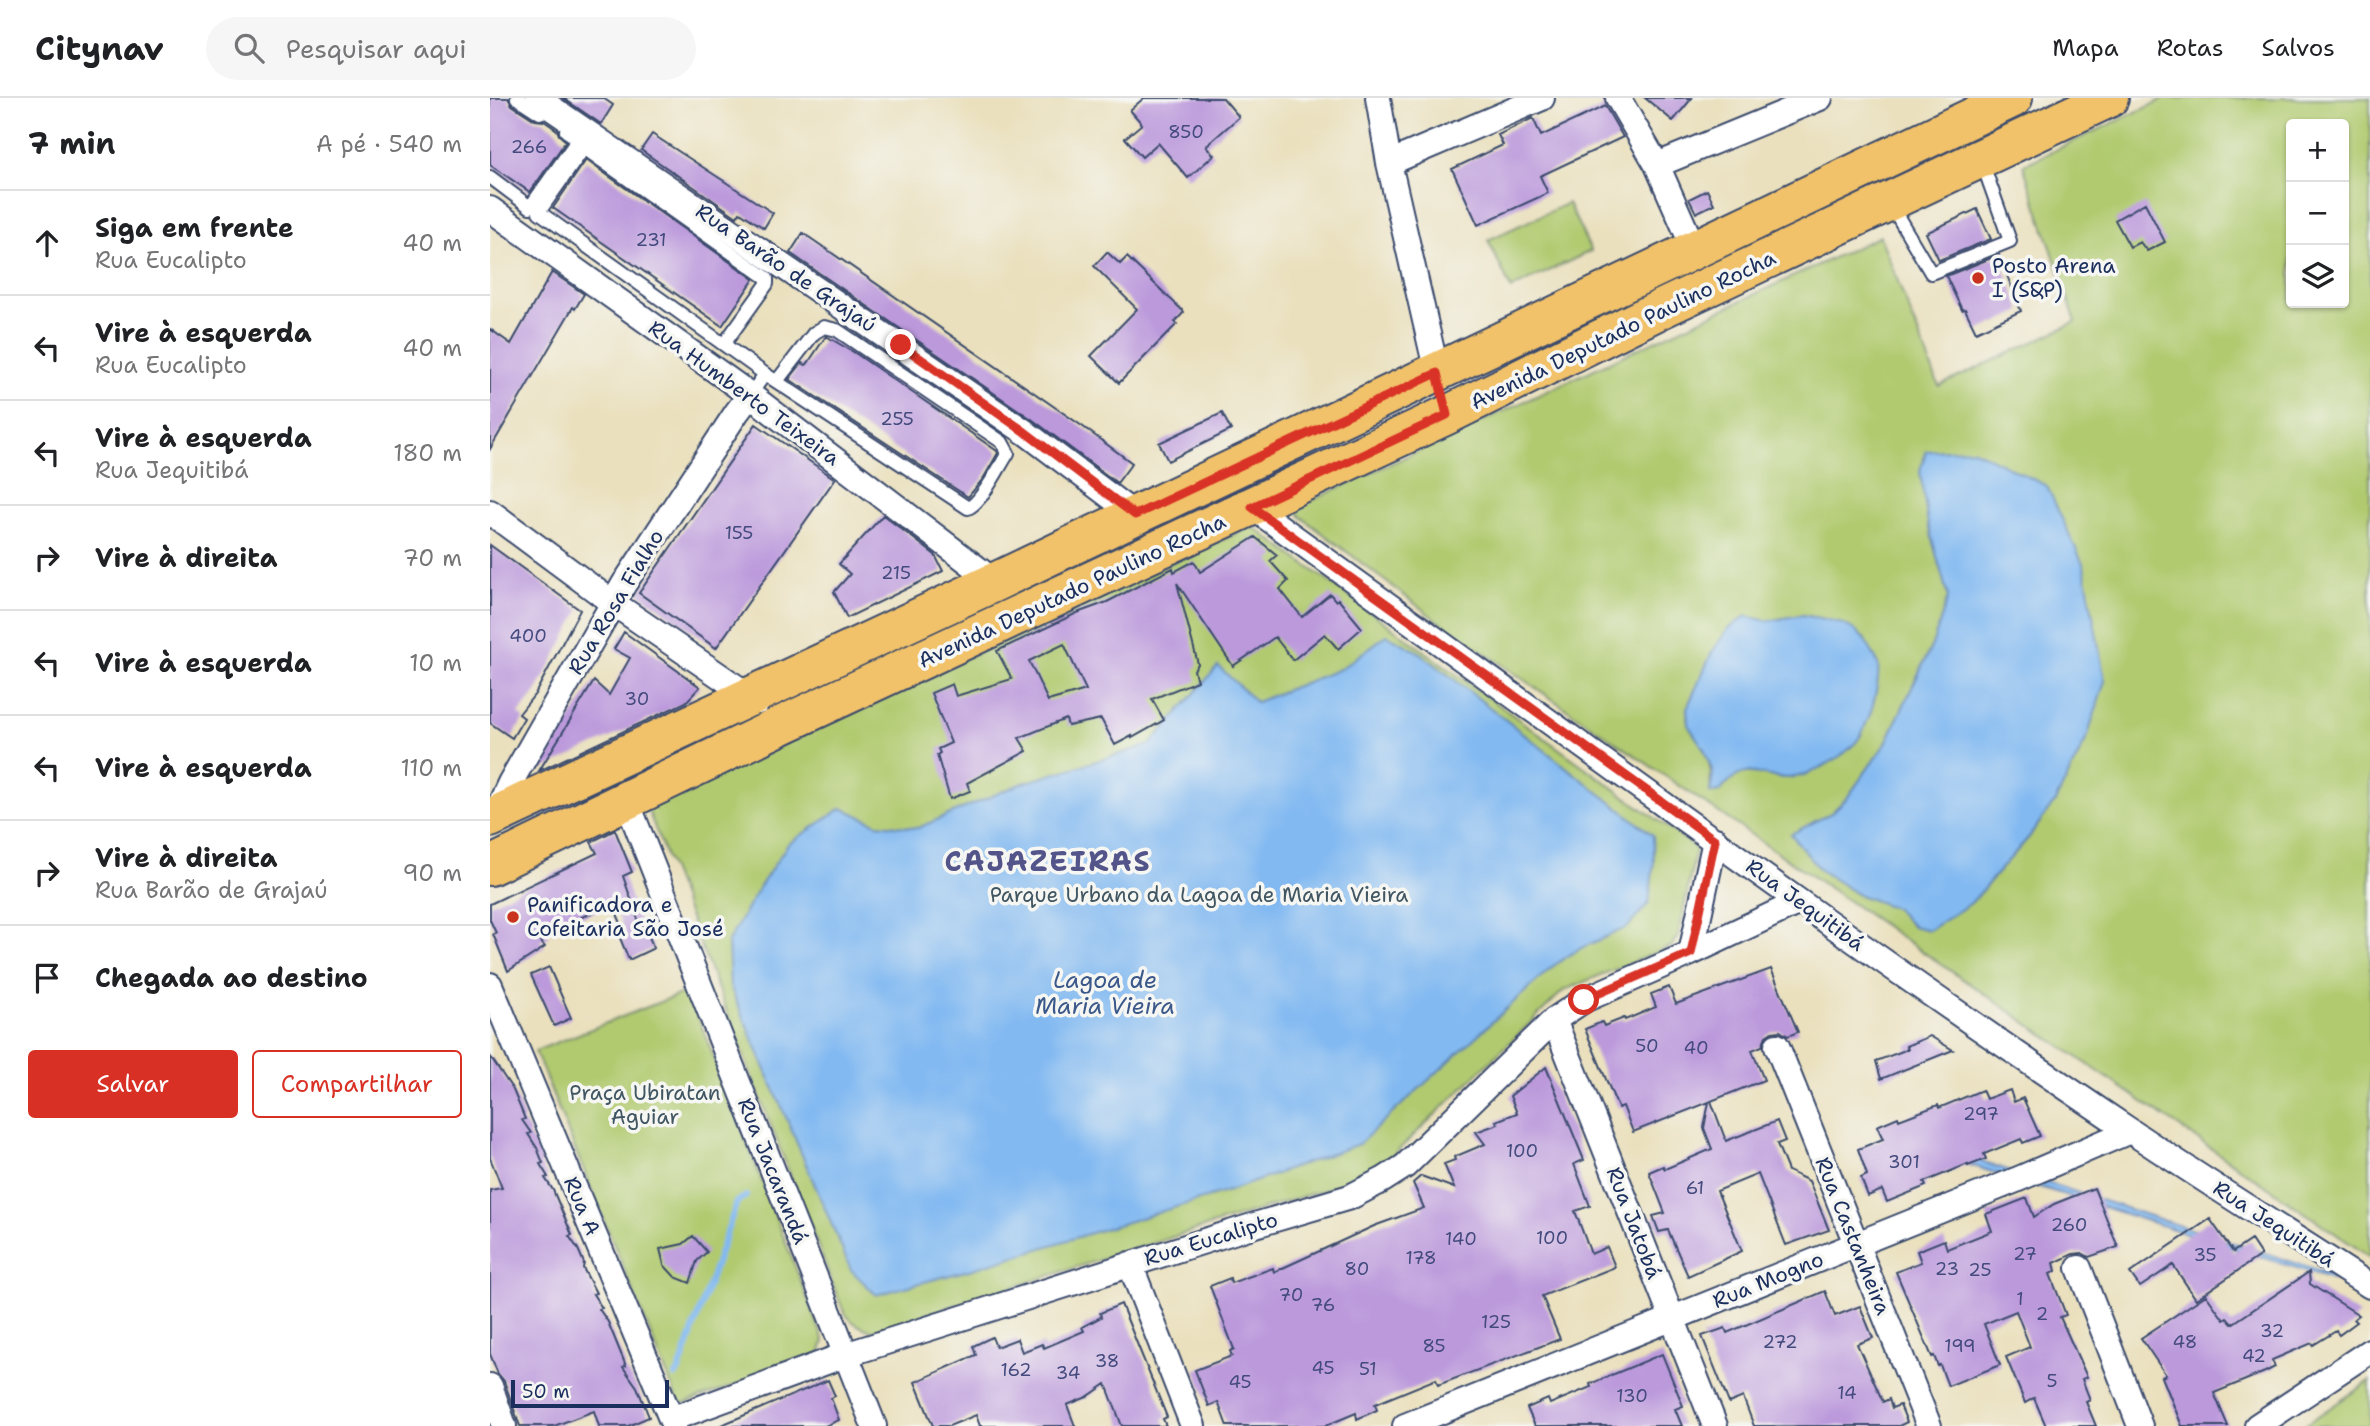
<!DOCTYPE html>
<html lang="pt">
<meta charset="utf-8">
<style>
body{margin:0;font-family:"Shantell Sans",sans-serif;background:#f6f6f6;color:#202124}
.controls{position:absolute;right:21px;top:21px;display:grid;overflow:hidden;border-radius:7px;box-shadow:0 2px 5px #0004}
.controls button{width:63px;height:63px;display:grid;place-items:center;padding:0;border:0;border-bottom:2px solid #e0e0e0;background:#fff;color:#202124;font:35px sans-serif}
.scale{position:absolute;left:21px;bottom:18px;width:158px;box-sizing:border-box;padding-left:7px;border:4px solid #1b2f5e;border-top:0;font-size:19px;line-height:24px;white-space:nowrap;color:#1b2f5e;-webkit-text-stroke:5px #f6f6f2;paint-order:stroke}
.stop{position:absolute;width:21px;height:21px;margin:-16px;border:5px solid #d93025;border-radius:50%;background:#fff}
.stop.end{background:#d93025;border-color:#fff;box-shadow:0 2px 7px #0008}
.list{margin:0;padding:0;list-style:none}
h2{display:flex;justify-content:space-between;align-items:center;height:91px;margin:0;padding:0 28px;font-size:30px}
h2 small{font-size:23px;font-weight:400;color:#757577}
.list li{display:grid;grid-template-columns:46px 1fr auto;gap:21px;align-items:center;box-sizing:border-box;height:105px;padding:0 28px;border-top:2px solid #e0e0e0}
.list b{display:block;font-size:26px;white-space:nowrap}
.list p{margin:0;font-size:23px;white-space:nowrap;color:#757577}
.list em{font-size:23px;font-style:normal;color:#757577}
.actions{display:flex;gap:14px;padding:21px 28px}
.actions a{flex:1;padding:16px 0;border:2px solid #d93025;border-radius:7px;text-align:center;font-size:24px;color:#d93025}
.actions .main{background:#d93025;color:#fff}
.icon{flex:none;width:38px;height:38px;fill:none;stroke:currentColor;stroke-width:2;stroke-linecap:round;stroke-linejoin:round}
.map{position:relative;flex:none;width:1880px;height:1328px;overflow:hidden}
header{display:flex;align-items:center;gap:42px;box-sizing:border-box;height:98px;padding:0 35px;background:#fff;border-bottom:2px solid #e0e0e0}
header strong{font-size:33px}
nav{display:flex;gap:38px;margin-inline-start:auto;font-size:24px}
.search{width:490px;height:63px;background:#f6f6f6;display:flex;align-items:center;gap:18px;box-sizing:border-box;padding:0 24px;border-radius:38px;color:#757577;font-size:26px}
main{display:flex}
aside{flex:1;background:#fff}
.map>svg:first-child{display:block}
</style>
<header>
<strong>Citynav</strong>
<div class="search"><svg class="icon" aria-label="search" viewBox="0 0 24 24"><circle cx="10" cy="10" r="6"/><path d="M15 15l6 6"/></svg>Pesquisar aqui</div>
<nav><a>Mapa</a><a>Rotas</a><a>Salvos</a></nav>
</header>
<main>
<aside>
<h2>7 min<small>A pé · 540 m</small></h2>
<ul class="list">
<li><svg class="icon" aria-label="ahead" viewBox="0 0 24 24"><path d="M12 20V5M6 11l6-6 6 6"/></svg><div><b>Siga em frente</b><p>Rua Eucalipto</p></div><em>40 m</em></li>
<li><svg class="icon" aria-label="left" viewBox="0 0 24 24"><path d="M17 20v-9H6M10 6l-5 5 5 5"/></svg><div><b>Vire à esquerda</b><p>Rua Eucalipto</p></div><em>40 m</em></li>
<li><svg class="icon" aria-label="left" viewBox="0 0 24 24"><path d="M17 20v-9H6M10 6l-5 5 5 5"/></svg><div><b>Vire à esquerda</b><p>Rua Jequitibá</p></div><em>180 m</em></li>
<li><svg class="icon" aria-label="right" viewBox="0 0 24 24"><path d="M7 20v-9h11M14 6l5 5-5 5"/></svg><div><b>Vire à direita</b></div><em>70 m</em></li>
<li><svg class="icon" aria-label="left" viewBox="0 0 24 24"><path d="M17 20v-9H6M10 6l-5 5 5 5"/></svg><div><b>Vire à esquerda</b></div><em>10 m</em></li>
<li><svg class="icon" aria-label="left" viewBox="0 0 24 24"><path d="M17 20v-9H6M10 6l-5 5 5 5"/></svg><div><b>Vire à esquerda</b></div><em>110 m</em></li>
<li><svg class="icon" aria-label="right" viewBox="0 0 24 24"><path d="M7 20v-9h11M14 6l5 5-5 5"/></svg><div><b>Vire à direita</b><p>Rua Barão de Grajaú</p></div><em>90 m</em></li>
<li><svg class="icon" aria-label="arrive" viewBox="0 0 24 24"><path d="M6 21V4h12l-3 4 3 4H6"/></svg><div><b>Chegada ao destino</b></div></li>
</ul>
<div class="actions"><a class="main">Salvar</a><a>Compartilhar</a></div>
</aside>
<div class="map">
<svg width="1880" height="1328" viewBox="0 0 1880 1328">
<rect width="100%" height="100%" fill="#f6f6f2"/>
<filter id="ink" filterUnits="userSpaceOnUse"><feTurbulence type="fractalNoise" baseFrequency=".0143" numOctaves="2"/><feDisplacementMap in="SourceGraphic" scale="14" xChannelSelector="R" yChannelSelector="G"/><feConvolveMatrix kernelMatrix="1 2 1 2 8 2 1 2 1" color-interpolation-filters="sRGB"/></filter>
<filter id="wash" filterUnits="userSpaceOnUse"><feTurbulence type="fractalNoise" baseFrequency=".00686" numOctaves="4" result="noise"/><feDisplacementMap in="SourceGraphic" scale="28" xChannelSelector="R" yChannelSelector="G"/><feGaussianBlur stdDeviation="1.57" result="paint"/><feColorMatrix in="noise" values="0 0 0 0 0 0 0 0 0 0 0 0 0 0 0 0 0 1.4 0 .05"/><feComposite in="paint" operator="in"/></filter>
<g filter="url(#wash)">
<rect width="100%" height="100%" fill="#eae0bd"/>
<path fill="#b1ca6f" stroke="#667c66" stroke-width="2" fill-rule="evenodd" d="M 1676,0 L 1880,0 L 1880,1159 L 945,521 L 810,418 L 808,414 L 810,408 L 1390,138 L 1449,288 L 1586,224 L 1533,67 ZM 1801,26 L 1854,26 L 1854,205 L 1801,205 ZM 1438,426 L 1597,640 L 1566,702 L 1539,739 L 1481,805 L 1422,828 L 1405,810 L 1367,796 L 1302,736 L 1341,715 L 1357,700 L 1396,645 L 1443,545 L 1458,499 ZM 1311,517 C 1339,521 1353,523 1375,541 L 1255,673 L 1242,680 L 1229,694 L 1220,695 C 1221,676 1222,665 1212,648 C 1208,641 1200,633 1198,625 C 1191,597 1240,541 1256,518 L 1278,523 Z
M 1078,105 L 1101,153 L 1021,191 L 998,142 Z
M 762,428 L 1202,747 L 1206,751 L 1188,839 L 1182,848 L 1074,892 L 895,1065 L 875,1079 L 382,1233 C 368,1228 360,1224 353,1212 L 156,707 Z
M 198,893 L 334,1243 L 330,1257 L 193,1306 L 187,1301 L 45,953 Z
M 1880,1283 L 1880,1328 L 1813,1328 Z"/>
<path fill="#82b9f1" stroke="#4e74a8" stroke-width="2" d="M 1482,351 L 1557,388 L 1594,468 L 1615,583 L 1597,640 L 1566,702 L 1539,739 L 1481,805 L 1439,832 L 1422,828 L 1405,810 L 1367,796 L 1330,772 L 1301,736 L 1341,715 L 1357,700 L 1396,645 L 1443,545 L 1458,499 L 1438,426 L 1430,373 L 1436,353 Z
M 1311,517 C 1335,521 1365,523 1378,547 C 1381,552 1386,560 1388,566 C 1390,580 1384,606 1379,619 C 1375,627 1373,636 1367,643 C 1355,659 1316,680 1297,680 C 1261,679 1258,662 1229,694 L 1220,695 L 1223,675 L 1214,651 L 1198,627 L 1197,610 L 1222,554 L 1238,531 L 1256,518 L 1278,523 Z
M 897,537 L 929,554 L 1163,737 L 1164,764 L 1159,805 L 1138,829 L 1087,852 L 1062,869 L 869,1046 L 742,1092 L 483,1171 L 386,1197 L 361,1172 L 240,888 L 238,844 L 267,793 L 298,746 L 352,710 L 388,726 L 428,730 L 530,686 L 660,647 L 728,568 L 766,604 L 850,571 Z
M 1465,1055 L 1880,1189 L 1880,1193 L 1464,1062 Z"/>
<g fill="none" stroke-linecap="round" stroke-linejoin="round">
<path stroke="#82b9f1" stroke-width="6" d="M 185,1278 L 189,1273 L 247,1104 L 256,1098"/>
</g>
<g id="blocks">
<path fill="#bb99db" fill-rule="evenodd" d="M 0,0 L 18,0 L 22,7 L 45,22 L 54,23 L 67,32 L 69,37 L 76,43 L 40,94 L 0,67 Z
M 73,0 L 113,0 L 123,7 L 111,26 Z
M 654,0 L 733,0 L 749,19 L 716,48 L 724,57 L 698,80 L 668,45 L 652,59 L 635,40 L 652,26 L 640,12 Z
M 1155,0 L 1202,0 L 1183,23 Z
M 1115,8 L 1133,39 L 1050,78 L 1058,95 L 988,127 L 962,71 L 1013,47 L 1008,37 L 1043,20 L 1051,38 Z
M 162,36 L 283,115 L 274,130 L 250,114 L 247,119 L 151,52 Z
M 96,62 L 264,181 L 232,228 L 63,110 Z
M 1217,92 L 1224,106 L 1206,115 L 1199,101 Z
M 1655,105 L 1675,144 L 1657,153 L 1650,144 L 1640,149 L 1625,122 Z
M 1487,111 L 1501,141 L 1449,162 L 1436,135 Z
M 313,135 L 592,328 L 642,365 L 627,385 L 543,322 L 300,155 Z
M 617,154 L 630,166 L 637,159 L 694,214 L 685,224 L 687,226 L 629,285 L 601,258 L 647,211 L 604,168 Z
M 1509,157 L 1531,213 L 1486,234 L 1475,211 L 1472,212 L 1456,178 Z
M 62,174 L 94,196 L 85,211 L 83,209 L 0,351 L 0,231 L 21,246 Z
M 336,238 L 365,255 L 507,353 L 508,355 L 493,381 L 478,399 L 299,281 L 312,265 L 316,267 L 318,265 Z
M 732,315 L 741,332 L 678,363 L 669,345 Z
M 266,326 L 345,381 L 226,550 L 149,495 Z
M 393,417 L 445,457 L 453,473 L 357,520 L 344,494 L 360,476 L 349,466 Z
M 765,439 L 787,457 L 780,463 L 798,483 L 790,491 L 812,519 L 840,496 L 846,503 L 848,501 L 872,530 L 848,551 L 835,536 L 803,562 L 785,539 L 743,568 L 687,485 L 708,566 L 704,572 L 707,583 L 662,601 L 674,622 L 642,640 L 642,638 L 625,647 L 611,621 L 578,628 L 576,621 L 529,640 L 537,653 L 477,685 L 480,693 L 460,701 L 447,657 L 450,655 L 448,651 L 461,645 L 441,595 L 462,586 L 466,598 L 522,581 L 507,553 L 587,515 L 617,504 L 683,470 L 684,474 L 704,463 L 710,474 ZM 574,546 L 596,592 L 558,603 L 539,563 Z
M 0,447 L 90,512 L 45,596 L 29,616 L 34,620 L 22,640 L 0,625 Z
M 134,534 L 210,589 L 196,604 L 49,673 L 104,583 L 119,597 L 140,560 L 124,551 Z
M 125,732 L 142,774 L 133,778 L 150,827 L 152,826 L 155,830 L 164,850 L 139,862 L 130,840 L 136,837 L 122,804 L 111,811 L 58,833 L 59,839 L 50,843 L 55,849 L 18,873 L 3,836 L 6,835 L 0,822 L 0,806 L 107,755 L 101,744 Z
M 59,869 L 81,920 L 64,928 L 41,877 Z
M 1281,871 L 1308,934 L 1298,938 L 1290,933 L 1282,934 L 1276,938 L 1272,948 L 1262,952 L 1274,982 L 1221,1003 L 1236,1043 L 1287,1023 L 1295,1043 L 1287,1046 L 1298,1073 L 1319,1083 L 1339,1132 L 1296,1147 L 1268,1076 L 1227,1093 L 1252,1153 L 1198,1178 L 1178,1132 L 1169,1134 L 1163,1118 L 1175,1115 L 1159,1074 L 1173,1068 L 1175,1071 L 1222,1051 L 1214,1030 L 1219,1004 L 1143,1034 L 1133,1008 L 1128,1010 L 1095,931 L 1112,924 L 1114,928 L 1134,920 L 1135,922 L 1166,909 L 1161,896 L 1179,889 L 1186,906 Z
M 1440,938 L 1463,952 L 1391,981 L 1386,963 L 1418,951 L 1416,948 Z
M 0,958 L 23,992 L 35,1021 L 32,1022 L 41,1035 L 38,1036 L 47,1050 L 53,1065 L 50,1066 L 58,1079 L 55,1080 L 63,1092 L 82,1137 L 79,1138 L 88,1151 L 94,1165 L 93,1170 L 106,1195 L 103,1196 L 112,1210 L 109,1211 L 118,1224 L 136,1268 L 133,1269 L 147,1289 L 159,1319 L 138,1328 L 109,1328 L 104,1313 L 64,1328 L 30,1328 L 14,1283 L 8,1276 L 0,1256 L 0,1092 L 12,1090 L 0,1060 Z
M 1056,969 L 1094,1062 L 1084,1066 L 1100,1108 L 1085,1113 L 1101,1156 L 1117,1149 L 1125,1169 L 1052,1198 L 1070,1241 L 948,1287 L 946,1281 L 885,1306 L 887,1312 L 867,1321 L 866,1315 L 835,1328 L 737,1328 L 728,1304 L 719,1308 L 705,1272 L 742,1258 L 740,1253 L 744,1251 L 720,1188 L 740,1180 L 741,1185 L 783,1170 L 784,1174 L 884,1128 L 934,1110 L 923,1085 L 931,1078 L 964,1090 L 954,1066 L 965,1062 L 964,1059 L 995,1046 L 986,1034 L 1008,1026 L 1006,1023 L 1027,1015 L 1020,998 Z
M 1492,992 L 1496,1001 L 1520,992 L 1524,1004 L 1533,1000 L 1550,1038 L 1533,1045 L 1531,1041 L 1494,1056 L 1496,1061 L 1478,1068 L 1478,1066 L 1434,1084 L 1436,1088 L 1397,1104 L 1392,1092 L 1378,1098 L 1371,1080 L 1377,1077 L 1368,1051 L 1393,1041 L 1387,1028 L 1408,1019 L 1409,1022 L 1448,1007 L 1449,1010 Z
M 1604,1090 L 1628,1149 L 1599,1159 L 1592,1155 L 1583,1156 L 1564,1165 L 1566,1173 L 1560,1176 L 1576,1217 L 1570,1219 L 1597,1279 L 1592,1281 L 1600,1302 L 1596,1304 L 1606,1328 L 1556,1328 L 1544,1300 L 1535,1305 L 1516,1259 L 1540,1249 L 1526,1213 L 1494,1226 L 1510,1267 L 1458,1288 L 1450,1267 L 1448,1268 L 1444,1258 L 1442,1259 L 1406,1174 L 1431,1164 L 1427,1153 L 1454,1142 L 1457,1151 L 1502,1133 L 1496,1116 L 1537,1100 L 1544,1119 L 1564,1106 Z
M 1720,1121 L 1743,1154 L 1761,1142 L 1771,1157 L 1706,1201 L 1683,1167 L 1650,1189 L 1640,1175 Z
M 203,1138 L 217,1154 L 207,1163 L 200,1185 L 185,1179 L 174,1167 L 170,1151 L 193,1146 Z
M 1819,1174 L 1820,1186 L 1869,1217 L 1864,1221 L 1867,1224 L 1849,1237 L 1846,1233 L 1823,1247 L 1822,1245 L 1782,1262 L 1785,1269 L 1775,1274 L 1724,1295 L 1738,1328 L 1692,1328 L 1672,1279 L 1676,1277 L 1651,1240 L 1716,1197 L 1734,1222 L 1737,1220 L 1742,1226 Z
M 1335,1193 L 1345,1218 L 1370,1208 L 1383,1240 L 1367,1246 L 1393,1304 L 1399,1301 L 1402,1310 L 1410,1307 L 1417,1324 L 1409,1328 L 1264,1328 L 1253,1299 L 1239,1305 L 1212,1238 L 1235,1230 L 1237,1235 Z
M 631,1206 L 677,1319 L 673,1321 L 676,1328 L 632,1328 L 616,1286 L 597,1299 L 577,1307 L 585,1328 L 490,1328 L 486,1317 L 459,1328 L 443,1328 L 425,1284 L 486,1257 L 483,1248 L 502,1239 L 506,1249 L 527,1241 L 532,1254 L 552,1246 L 554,1250 L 594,1233 L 592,1229 L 611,1219 L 610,1215 Z
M 1172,1256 L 1193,1308 L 1185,1311 L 1192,1328 L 1045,1328 L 1037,1310 L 1058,1301 L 1060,1306 L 1101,1289 L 1100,1286 Z
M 338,1282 L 345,1298 L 341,1300 L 349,1322 L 335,1328 L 229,1328 Z"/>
</g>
</g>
<g filter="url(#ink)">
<use href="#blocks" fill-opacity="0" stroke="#3a4a6c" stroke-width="2"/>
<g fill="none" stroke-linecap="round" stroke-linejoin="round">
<defs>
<path id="service" d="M 27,0 L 50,15
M 0,79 L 40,109 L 88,41 L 76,33
M 1401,107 L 1441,175 L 1520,143 L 1492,64
M 234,246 L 277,186 L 277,180 L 94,50 L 49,114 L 275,276 L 260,297
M 275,276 L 478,410 C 492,404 509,369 518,355 L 512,344 L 347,232 L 334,229 L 324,235 L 287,283"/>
<path id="minor" d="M 47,0 L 535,334 L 645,417
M 888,0 L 899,65 L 947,275
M 1128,0 L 1167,67 L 1204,151
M 899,65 L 1052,0
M 1167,67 L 1330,0
M 0,111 L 260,297 L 505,484
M 762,409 C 1053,618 1341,832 1639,1032 C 1718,1085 1800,1136 1880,1188
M 0,414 L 123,505 L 268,604
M 136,701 L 384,1328
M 3,716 L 5,717 L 20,685 L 134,486 L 247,314 L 260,297
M 1201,855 L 1309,804
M 0,887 L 184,1328
M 1064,922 L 1225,1328
M 1287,948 L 1439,1328
M 640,1166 L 703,1328
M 1589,1170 L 1650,1328
M 0,1288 L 14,1328
M 181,1321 L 355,1257 L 765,1127 L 860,1099 L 893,1082 L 915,1068 L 1064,922 L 1094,902 L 1201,855 L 1225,742
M 915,1328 L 1526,1082 L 1640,1033
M 1767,1328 L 1880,1253"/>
<path id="primary" d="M 0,720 L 505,484 L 1523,0
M 0,768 L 292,627 L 957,317 L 1173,210 L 1619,0"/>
</defs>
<use href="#service" stroke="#3a4a6c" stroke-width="16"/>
<use href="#minor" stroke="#3a4a6c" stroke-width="28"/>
<use href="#primary" stroke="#3a4a6c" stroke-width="42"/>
<use href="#service" stroke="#fff" stroke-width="12"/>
<use href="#minor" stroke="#fff" stroke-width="24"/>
<use href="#primary" stroke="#f2c26a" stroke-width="38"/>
</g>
</g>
<g fill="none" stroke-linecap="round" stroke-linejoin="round" filter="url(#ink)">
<path stroke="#d93025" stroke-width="9" d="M 411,247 L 535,334 L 645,417 L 947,275 L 957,317 L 762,409 L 1225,742 L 1201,855 L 1094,902"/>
</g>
<g fill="#c8321e" stroke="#f6f6f2" stroke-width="2.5">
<circle cx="1488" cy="180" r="7"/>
<circle cx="23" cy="819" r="7"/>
</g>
<g text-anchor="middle" stroke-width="7" stroke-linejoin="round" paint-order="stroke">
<g font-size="18" fill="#434a7d">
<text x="696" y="40">850</text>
<text x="39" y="55">266</text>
<text x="161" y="148">231</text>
<text x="407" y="327">255</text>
<text x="249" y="441">155</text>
<text x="406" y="481">215</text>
<text x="38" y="544">400</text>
<text x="147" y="607">30</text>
<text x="1157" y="954">50</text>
<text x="1206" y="956">40</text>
<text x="1491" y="1022">297</text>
<text x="1032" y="1059">100</text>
<text x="1414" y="1070">301</text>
<text x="1205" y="1096">61</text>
<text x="1579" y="1133">260</text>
<text x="1062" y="1146">100</text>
<text x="971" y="1147">140</text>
<text x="1535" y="1162">27</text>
<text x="1715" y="1163">35</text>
<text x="931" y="1166">178</text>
<text x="867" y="1177">80</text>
<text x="1457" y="1177">23</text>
<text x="1490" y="1178">25</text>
<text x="801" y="1203">70</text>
<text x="1530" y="1207">1</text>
<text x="833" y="1213">76</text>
<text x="1552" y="1222">2</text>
<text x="1006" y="1230">125</text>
<text x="1782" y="1239">32</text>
<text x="1290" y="1250">272</text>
<text x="1695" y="1250">48</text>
<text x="944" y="1254">85</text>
<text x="1470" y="1254">199</text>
<text x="1764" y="1264">42</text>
<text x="617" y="1269">38</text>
<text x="833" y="1276">45</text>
<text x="878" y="1277">51</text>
<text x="526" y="1278">162</text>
<text x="578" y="1281">34</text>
<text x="1562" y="1289">5</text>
<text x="750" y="1290">45</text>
<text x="1357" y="1301">14</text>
<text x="1142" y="1304">130</text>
</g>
<g font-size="21" fill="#1b2f5e" stroke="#f6f6f2" text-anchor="start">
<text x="1502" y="175">Posto Arena<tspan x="1502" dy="24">I (S&amp;P)</tspan></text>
<text x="37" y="814">Panificadora e<tspan x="37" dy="24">Cofeitaria São José</tspan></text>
</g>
<g font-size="21" fill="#1b2f5e" stroke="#f6f6f2">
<text transform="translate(296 170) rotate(34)" y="7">Rua Barão de Grajaú</text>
<text transform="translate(1133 232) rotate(-26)" y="7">Avenida Deputado Paulino Rocha</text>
<text transform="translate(254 295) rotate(36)" y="7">Rua Humberto Teixeira</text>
<text transform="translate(582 493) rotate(-25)" y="7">Avenida Deputado Paulino Rocha</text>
<text transform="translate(126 504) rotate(-59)" y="7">Rua Rosa Fialho</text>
<text transform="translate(1315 807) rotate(36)" y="7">Rua Jequitibá</text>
<text transform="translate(283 1073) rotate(68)" y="7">Rua Jacarandá</text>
<text transform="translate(92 1108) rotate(67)" y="7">Rua A</text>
<text transform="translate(1144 1125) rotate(69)" y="7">Rua Jatobá</text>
<text transform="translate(1784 1126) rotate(33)" y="7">Rua Jequitibá</text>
<text transform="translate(1363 1138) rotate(68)" y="7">Rua Castanheira</text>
<text transform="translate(721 1141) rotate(-17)" y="7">Rua Eucalipto</text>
<text transform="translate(1278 1182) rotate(-22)" y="7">Rua Mogno</text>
</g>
<g font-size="21" fill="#405662" stroke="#f6f6f2">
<text x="709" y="804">Parque Urbano da Lagoa de Maria Vieira</text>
<text x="155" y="1002">Praça Ubiratan<tspan x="155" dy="24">Aguiar</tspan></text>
</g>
<g font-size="23" font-style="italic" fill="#3a588a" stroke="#f6f6f2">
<text x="615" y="890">Lagoa de<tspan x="615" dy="26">Maria Vieira</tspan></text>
</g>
<g font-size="28" font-weight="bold" letter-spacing="2" fill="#53548a" stroke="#f6f6f2">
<text x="558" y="773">CAJAZEIRAS</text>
</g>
</g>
</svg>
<div class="controls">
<button>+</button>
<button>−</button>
<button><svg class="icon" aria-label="layers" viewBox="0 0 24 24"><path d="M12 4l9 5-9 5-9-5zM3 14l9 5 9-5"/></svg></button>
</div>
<div class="scale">50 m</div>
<div class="stop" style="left:1094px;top:902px"></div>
<div class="stop end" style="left:411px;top:247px"></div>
</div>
</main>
